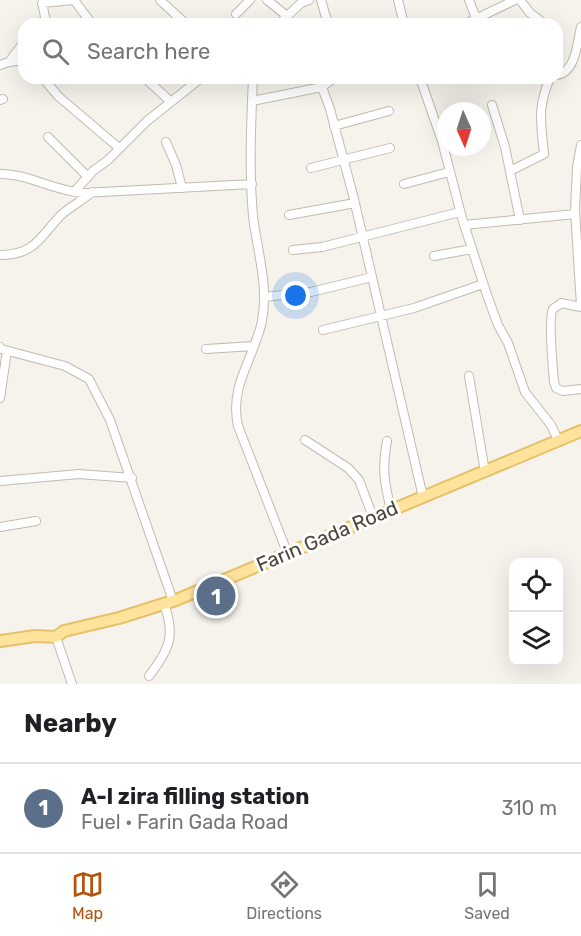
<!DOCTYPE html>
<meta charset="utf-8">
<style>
body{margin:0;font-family:Rubik,sans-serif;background:#f2f2f2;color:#202124}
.controls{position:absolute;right:18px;bottom:18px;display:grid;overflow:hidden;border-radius:12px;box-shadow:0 6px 24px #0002}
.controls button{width:54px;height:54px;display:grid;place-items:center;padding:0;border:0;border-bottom:2px solid #e0e0e0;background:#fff;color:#202124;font:30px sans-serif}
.compass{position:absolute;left:437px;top:102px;width:54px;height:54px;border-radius:50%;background:#fff;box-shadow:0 6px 24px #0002;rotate:177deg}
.you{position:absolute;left:296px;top:296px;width:21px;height:21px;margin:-15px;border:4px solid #fff;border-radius:50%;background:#1a73e8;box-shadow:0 0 0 9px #1a73e833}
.badge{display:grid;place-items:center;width:39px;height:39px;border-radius:50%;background:#b45309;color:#fff;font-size:20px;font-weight:700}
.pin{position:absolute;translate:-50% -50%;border:3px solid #fff;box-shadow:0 2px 6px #0006}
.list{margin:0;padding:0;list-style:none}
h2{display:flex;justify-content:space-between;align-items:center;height:78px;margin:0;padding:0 24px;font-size:26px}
h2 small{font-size:20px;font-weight:400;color:#757577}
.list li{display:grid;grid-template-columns:39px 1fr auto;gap:18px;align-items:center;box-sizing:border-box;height:90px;padding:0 24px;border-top:2px solid #e0e0e0}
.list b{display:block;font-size:22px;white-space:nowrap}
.list p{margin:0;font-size:20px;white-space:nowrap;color:#757577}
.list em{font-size:20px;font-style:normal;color:#757577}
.icon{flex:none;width:33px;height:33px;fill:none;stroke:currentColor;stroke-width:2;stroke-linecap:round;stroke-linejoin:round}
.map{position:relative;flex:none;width:581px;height:684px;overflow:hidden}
.search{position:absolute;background:#fff;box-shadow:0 6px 24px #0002;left:18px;right:18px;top:18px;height:66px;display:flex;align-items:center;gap:15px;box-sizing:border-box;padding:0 21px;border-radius:18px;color:#757577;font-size:22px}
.sheet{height:168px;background:#fff}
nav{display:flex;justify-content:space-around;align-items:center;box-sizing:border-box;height:84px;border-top:2px solid #e0e0e0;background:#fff;font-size:16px;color:#757577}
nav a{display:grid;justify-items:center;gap:3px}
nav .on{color:#b45309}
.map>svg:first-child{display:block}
</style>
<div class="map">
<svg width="581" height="684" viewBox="0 0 581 684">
<rect width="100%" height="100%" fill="#f6f3ec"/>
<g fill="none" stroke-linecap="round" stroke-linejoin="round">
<defs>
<path id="minor" d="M 160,0 L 186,24
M 267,0 L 287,16
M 321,0 L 328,24
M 398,0 L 404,24
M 469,0 L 476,18
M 520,0 L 530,13 L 542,22
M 236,14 L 250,0
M 34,24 L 46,21 L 42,3 L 74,0 L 92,24
M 279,24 L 301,3 L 309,0
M 465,24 L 515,0
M 9,62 L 24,60
M 0,65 L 9,62 L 24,42
M 557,75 C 576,72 577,43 581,27
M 43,78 L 58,96 L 119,148
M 145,78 L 171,102
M 253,78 C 251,123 249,171 253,216 C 257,250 269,286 262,321 C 254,359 229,385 238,426 L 287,552
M 420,78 L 442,141 L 462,218 L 487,295 L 498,325 L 508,343 L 525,392 L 551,425 L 558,440
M 322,87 L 334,78
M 0,100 L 3,99
M 252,101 L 322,87 L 330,109 L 353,195 L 423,497
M 492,105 L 505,147 L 520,220
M 334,126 L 389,111
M 48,137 L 88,177
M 166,142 L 176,165 L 182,188
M 581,145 L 577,167 L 575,210 L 581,306
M 311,168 L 390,148
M 510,171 L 544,154 C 541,123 537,108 550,78
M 0,174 C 29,174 54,191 83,193 L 252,184
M 404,184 L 449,172
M 74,192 L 93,171 L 108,160 L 147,121 L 201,78
M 289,215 L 355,203
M 464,225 L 575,214
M 293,250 L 322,247 L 460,212
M 0,255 C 35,255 40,237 61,215 C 70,207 83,200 92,192
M 434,256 L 472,249
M 264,297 L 311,292 L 372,277
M 581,307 L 561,303 C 560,305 555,307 553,309 C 548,316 553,370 554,382 L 556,388 L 563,391 L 581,389
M 323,330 L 414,308 L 483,284
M 0,347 L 1,349 L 65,366 L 89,379 L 110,420 L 173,601
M 206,349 L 254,346
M 469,376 L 485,472
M 0,398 L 7,351
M 305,440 L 348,468 L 359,480 L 373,517
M 387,441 C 382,468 384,483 391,509
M 0,481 L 79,474 L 132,478
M 0,527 L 36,521
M 56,637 L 72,684
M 149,676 C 169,650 176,636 164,604"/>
<path id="major" d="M 0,641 L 35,636 L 56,637 L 64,631 L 119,618 L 176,600 L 581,431"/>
</defs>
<use href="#minor" stroke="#c2bbae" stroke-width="10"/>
<use href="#major" stroke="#e6c16a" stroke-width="14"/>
<use href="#minor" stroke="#fff" stroke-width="8"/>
<use href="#major" stroke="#ffe39c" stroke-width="10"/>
</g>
<g text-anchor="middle" stroke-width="6" stroke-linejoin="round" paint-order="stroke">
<g font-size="20" fill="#4b4439" stroke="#fff">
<text transform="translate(327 536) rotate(-23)" y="7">Farin Gada Road</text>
</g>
</g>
</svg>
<div class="controls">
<button><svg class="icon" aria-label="locate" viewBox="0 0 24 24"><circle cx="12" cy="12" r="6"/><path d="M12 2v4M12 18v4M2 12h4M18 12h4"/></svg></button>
<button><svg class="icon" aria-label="layers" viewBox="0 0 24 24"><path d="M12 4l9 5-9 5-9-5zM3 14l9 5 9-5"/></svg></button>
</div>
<svg class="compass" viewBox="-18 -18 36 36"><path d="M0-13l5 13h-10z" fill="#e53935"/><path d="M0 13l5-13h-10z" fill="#757577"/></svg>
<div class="you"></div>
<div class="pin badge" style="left:216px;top:596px;background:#5c6f8a">1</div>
<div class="search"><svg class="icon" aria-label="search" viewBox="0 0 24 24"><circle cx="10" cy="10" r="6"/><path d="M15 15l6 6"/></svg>Search here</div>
</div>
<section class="sheet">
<h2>Nearby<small></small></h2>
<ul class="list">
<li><span class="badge" style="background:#5c6f8a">1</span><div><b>A-l zira filling station</b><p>Fuel · Farin Gada Road</p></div><em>310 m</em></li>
</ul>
</section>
<nav>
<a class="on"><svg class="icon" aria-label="map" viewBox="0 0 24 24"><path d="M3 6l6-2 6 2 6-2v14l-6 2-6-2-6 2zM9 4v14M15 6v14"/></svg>Map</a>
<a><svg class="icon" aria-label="directions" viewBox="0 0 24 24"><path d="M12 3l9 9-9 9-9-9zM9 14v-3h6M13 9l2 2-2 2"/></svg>Directions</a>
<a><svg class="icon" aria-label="saved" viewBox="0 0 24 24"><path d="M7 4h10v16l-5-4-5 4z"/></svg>Saved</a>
</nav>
